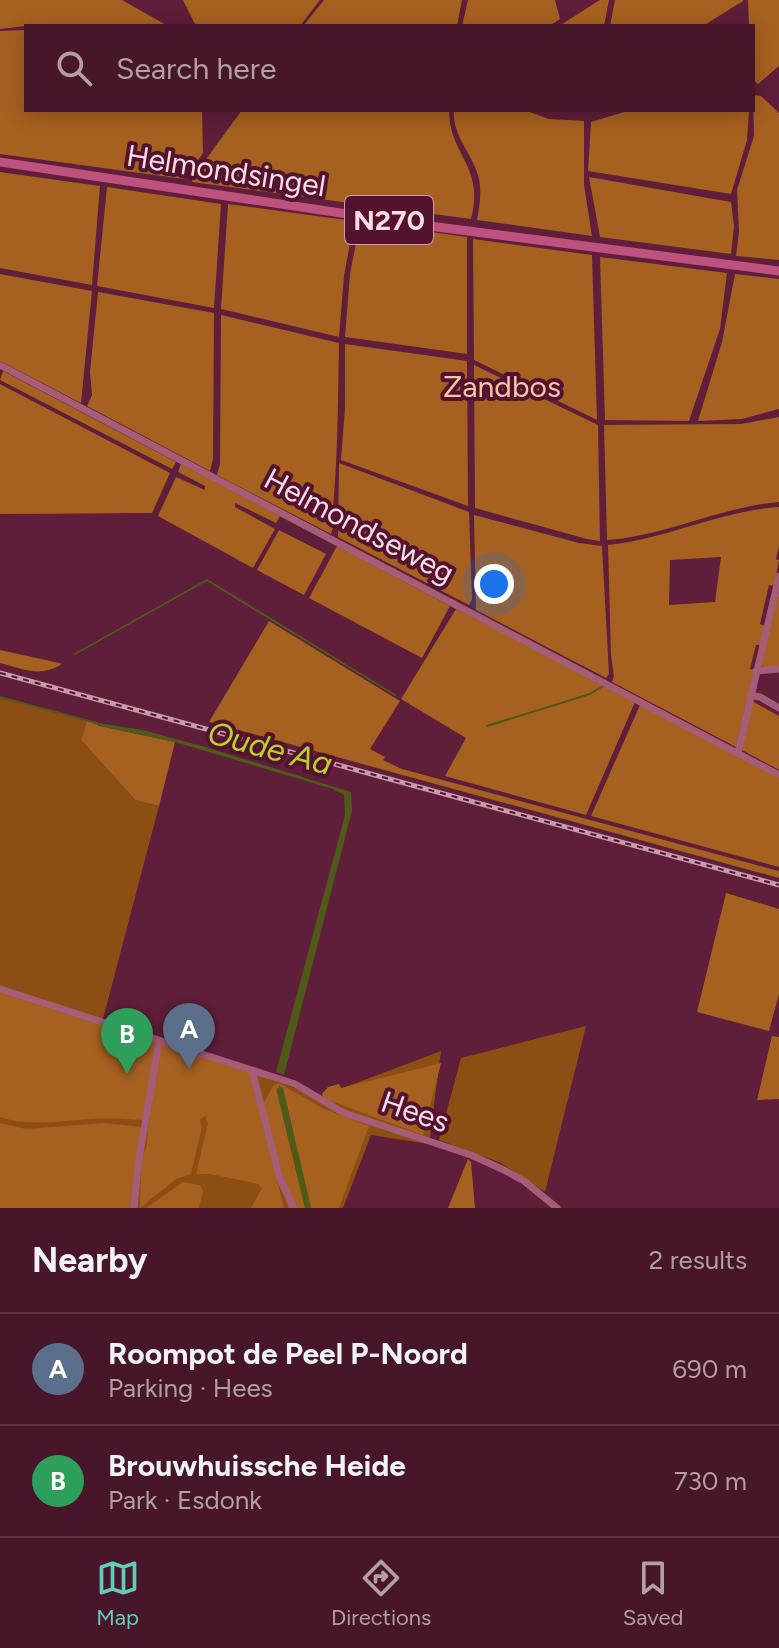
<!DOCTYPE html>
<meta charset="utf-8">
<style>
body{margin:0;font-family:Figtree,sans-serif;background:#4e1f33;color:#f1f3f6}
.you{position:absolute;left:494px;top:584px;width:28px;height:28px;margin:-20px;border:6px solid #fff;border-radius:50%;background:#1a73e8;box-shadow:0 0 0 12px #1a73e833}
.badge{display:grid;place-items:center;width:52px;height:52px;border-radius:50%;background:#5eceb7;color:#fff;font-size:26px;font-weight:700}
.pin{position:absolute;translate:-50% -66px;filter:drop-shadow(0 2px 4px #0008)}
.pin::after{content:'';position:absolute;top:42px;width:28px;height:24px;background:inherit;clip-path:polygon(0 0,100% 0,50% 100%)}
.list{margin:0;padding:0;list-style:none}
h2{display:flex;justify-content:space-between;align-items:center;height:104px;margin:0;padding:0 32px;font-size:34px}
h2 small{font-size:26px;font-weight:400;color:#b09fa9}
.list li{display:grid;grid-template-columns:52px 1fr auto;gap:24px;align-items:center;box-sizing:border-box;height:112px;padding:0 32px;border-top:2px solid #5f3547}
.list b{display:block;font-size:30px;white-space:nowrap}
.list p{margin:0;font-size:26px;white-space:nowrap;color:#b09fa9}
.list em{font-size:26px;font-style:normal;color:#b09fa9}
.icon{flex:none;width:44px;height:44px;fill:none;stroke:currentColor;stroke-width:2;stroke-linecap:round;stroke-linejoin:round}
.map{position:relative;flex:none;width:779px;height:1208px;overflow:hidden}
.search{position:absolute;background:#47162b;box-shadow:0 4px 20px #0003;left:24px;right:24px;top:24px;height:88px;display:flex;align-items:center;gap:20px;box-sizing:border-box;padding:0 28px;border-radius:0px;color:#b09fa9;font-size:30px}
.sheet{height:328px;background:#47162b}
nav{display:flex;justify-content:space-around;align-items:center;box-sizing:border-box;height:112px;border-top:2px solid #5f3547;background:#47162b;font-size:22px;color:#b09fa9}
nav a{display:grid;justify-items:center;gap:4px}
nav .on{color:#5eceb7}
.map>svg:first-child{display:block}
</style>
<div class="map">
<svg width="779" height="1208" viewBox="0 0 779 1208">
<rect width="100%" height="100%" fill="#5f1e39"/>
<path fill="#8c4e12" d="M 0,698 L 87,720 L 81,740 L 135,800 L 159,806 L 103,1019 L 319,1097 L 441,1051 L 429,1144 L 371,1135 L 343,1208 L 0,1208 Z
M 586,1026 L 545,1192 L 501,1163 L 439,1140 L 461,1058 Z"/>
<path fill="#a66020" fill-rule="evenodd" d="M 0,0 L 122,0 L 168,26 L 26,26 L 0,29 Z
M 183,0 L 320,0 L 300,26 L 196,26 Z
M 324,0 L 462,0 L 457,26 L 303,26 Z
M 468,0 L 555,0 L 560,19 L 549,26 L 462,26 Z
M 600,0 L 609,0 L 604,26 L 559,26 Z
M 615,0 L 743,0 L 743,1 L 703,26 L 610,26 Z
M 748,0 L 779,0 L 779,66 L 758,84 L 753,80 L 753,26 L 749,26 Z
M 26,30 L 26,110 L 202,110 L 203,153 L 184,179 L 0,154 L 0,31 Z
M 753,95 L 761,96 L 779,113 L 779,260 L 736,256 L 739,232 L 737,190 L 754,136 Z
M 242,110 L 449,110 C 449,156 485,165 471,219 L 192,182 L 193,177 Z
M 454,110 L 524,110 L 549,119 L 584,121 L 584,185 L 592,236 L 477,220 C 480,205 482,190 478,175 C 471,152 452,135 454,110 Z
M 631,110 L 749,110 L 747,140 L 731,194 L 588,171 L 591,122 Z
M 0,172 L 100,186 L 92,285 L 0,268 Z
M 589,177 L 731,202 L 734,226 L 731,254 L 600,237 Z
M 107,187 L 221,204 L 214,308 L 97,286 Z
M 228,204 L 354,221 L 344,276 L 339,337 L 221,309 Z
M 360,222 L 467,237 L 467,354 L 345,337 L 350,274 Z
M 473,239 L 592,255 L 597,420 L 474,360 Z
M 600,257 L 727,273 L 720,329 L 689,421 L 605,420 Z
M 0,274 L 92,291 L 81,403 L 0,361 Z
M 735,274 L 779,279 L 779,409 L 742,419 L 698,421 L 722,342 Z
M 98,292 L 214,313 L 213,459 L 210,471 L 87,406 L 92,395 L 90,372 Z
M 221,315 L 339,343 C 338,394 338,445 334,496 C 332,509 336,522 331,534 L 217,475 L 220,464 Z
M 345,344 L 467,361 L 468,506 L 341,460 L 345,408 Z
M 474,365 L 598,425 L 600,541 L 587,539 L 475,508 Z
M 3,371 L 176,462 L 172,469 L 0,380 Z
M 0,384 L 170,473 L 152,513 L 0,514 Z
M 779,417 L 779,502 C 720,507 666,536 607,540 L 604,425 L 741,424 Z
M 339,463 L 469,512 L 472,599 L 469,605 L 338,537 Z
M 181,464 L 280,516 L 276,523 L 235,503 L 235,507 L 275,529 L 253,568 L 158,516 L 176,477 L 205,490 L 205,486 L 178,472 Z
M 779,507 L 779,546 L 776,559 L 779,560 L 774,586 L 769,585 L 760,624 L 765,626 L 760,645 L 756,645 L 750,669 L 754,670 L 736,747 L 612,682 L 614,676 L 611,656 L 608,545 C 666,539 720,511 779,507 ZM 721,557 L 715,602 L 669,605 L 670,560 Z
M 474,515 L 579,543 L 602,546 L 609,674 L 606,678 L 476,610 Z
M 279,530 L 326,554 L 304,595 L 257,570 Z
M 337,546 L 450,606 L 422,658 L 309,598 Z
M 779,591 L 779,667 L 766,668 L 761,666 Z
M 456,609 L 635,702 L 586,815 L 445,776 L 466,738 L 401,699 Z
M 269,621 L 400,701 L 370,749 L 385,757 L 383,760 L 402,769 L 779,871 L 779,878 L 209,722 Z
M 0,650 L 59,663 L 62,664 C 39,678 24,669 0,663 Z
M 752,701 L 779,716 L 779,770 L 742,750 Z
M 640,705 L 779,778 L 779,867 L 591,816 Z
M 87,720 L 100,726 L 175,742 L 159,806 L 135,800 L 81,740 Z
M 726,893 L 779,909 L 779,994 L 769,1031 L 697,1012 Z
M 0,993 L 154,1042 L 156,1045 L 143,1120 C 125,1119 108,1118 90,1119 C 59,1121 30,1127 0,1117 Z
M 772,1036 L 779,1037 L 779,1099 L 757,1100 Z
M 161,1044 L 247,1070 L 251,1074 L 284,1208 L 251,1208 L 262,1188 L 258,1184 L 210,1174 L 196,1174 L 208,1123 L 205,1116 L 200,1120 L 202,1127 L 191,1174 L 176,1179 L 140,1208 L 141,1161 L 146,1147 L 154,1078 Z
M 441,1063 L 423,1135 L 323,1098 L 322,1094 L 328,1087 L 339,1084 L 341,1088 Z
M 279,1083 L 322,1108 L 369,1126 L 339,1208 L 311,1208 L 283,1089 L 276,1088 L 305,1208 L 288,1208 L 262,1106 L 273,1086 Z
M 0,1123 L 26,1129 L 104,1123 L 142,1127 L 131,1208 L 0,1208 Z
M 468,1159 L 471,1162 L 475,1208 L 448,1208 Z
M 183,1182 L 200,1185 L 203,1191 L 199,1208 L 146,1208 Z"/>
<path fill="#4f5a18" d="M 98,723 L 143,730 L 205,747 L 351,792 L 352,811 L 284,1075 L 276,1072 L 345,815 L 344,795 L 333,789 L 175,742 L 100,726 Z
M 279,1086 L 283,1088 L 311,1208 L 305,1208 L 277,1092 Z"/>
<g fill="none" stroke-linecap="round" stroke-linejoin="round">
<path stroke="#4f5a18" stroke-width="2" d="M 75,654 L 207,580 L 395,695
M 0,697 L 100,724
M 487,726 L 590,694 L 603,686"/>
<path stroke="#a55d77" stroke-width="7" d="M 0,365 L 779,775
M 756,671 L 779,669
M 750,695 L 760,697 L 779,708
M 738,753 L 779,576
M 0,989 L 295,1084 L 344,1113 L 471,1155 L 504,1170 L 524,1181 L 557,1208
M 252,1070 L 280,1179 L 294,1208
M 134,1208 L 138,1165 L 159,1041"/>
<path stroke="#be517d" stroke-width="9" d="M 0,162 L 414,224 L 779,271"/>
<defs>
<path id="rail" d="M 0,673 L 779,885"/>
</defs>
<use href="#rail" stroke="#c79bab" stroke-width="5"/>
<use href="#rail" stroke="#53132f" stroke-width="2" stroke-dasharray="6" stroke-linecap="butt"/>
</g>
<g text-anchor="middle" stroke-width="8" stroke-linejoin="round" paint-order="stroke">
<rect fill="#53132f" stroke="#cba0b0" stroke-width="2" x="345" y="196" width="88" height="48" rx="6"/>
<g font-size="28" font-weight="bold" fill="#fedde7">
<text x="389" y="230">N270</text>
</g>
<g font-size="30" fill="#fedde7" stroke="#53132f">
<text transform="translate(226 171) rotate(9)" y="10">Helmondsingel</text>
<text transform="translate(359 526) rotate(28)" y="10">Helmondseweg</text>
<text transform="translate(415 1112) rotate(19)" y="10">Hees</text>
</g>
<g font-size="30" fill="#f6c6a4" stroke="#53132f">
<text x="502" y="397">Zandbos</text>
</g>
<g font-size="32" font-style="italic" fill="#b9d12c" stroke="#53132f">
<text transform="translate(270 748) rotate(15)" y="11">Oude Aa</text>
</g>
</g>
</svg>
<div class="you"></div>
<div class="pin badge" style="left:189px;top:1069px;background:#5c6f8a">A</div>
<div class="pin badge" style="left:127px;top:1074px;background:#2e9e5b">B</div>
<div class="search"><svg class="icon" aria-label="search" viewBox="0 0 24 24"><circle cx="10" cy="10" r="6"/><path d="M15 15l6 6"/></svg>Search here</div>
</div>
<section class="sheet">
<h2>Nearby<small>2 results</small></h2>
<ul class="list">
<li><span class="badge" style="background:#5c6f8a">A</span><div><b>Roompot de Peel P-Noord</b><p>Parking · Hees</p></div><em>690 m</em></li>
<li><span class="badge" style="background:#2e9e5b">B</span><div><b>Brouwhuissche Heide</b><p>Park · Esdonk</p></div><em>730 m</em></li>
</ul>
</section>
<nav>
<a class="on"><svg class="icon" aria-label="map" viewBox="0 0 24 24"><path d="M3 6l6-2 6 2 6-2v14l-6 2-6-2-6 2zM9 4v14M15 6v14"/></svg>Map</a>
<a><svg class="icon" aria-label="directions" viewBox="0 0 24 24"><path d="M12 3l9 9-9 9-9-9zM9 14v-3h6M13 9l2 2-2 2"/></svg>Directions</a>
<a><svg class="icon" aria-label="saved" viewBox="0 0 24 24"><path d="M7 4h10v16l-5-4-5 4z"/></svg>Saved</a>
</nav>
